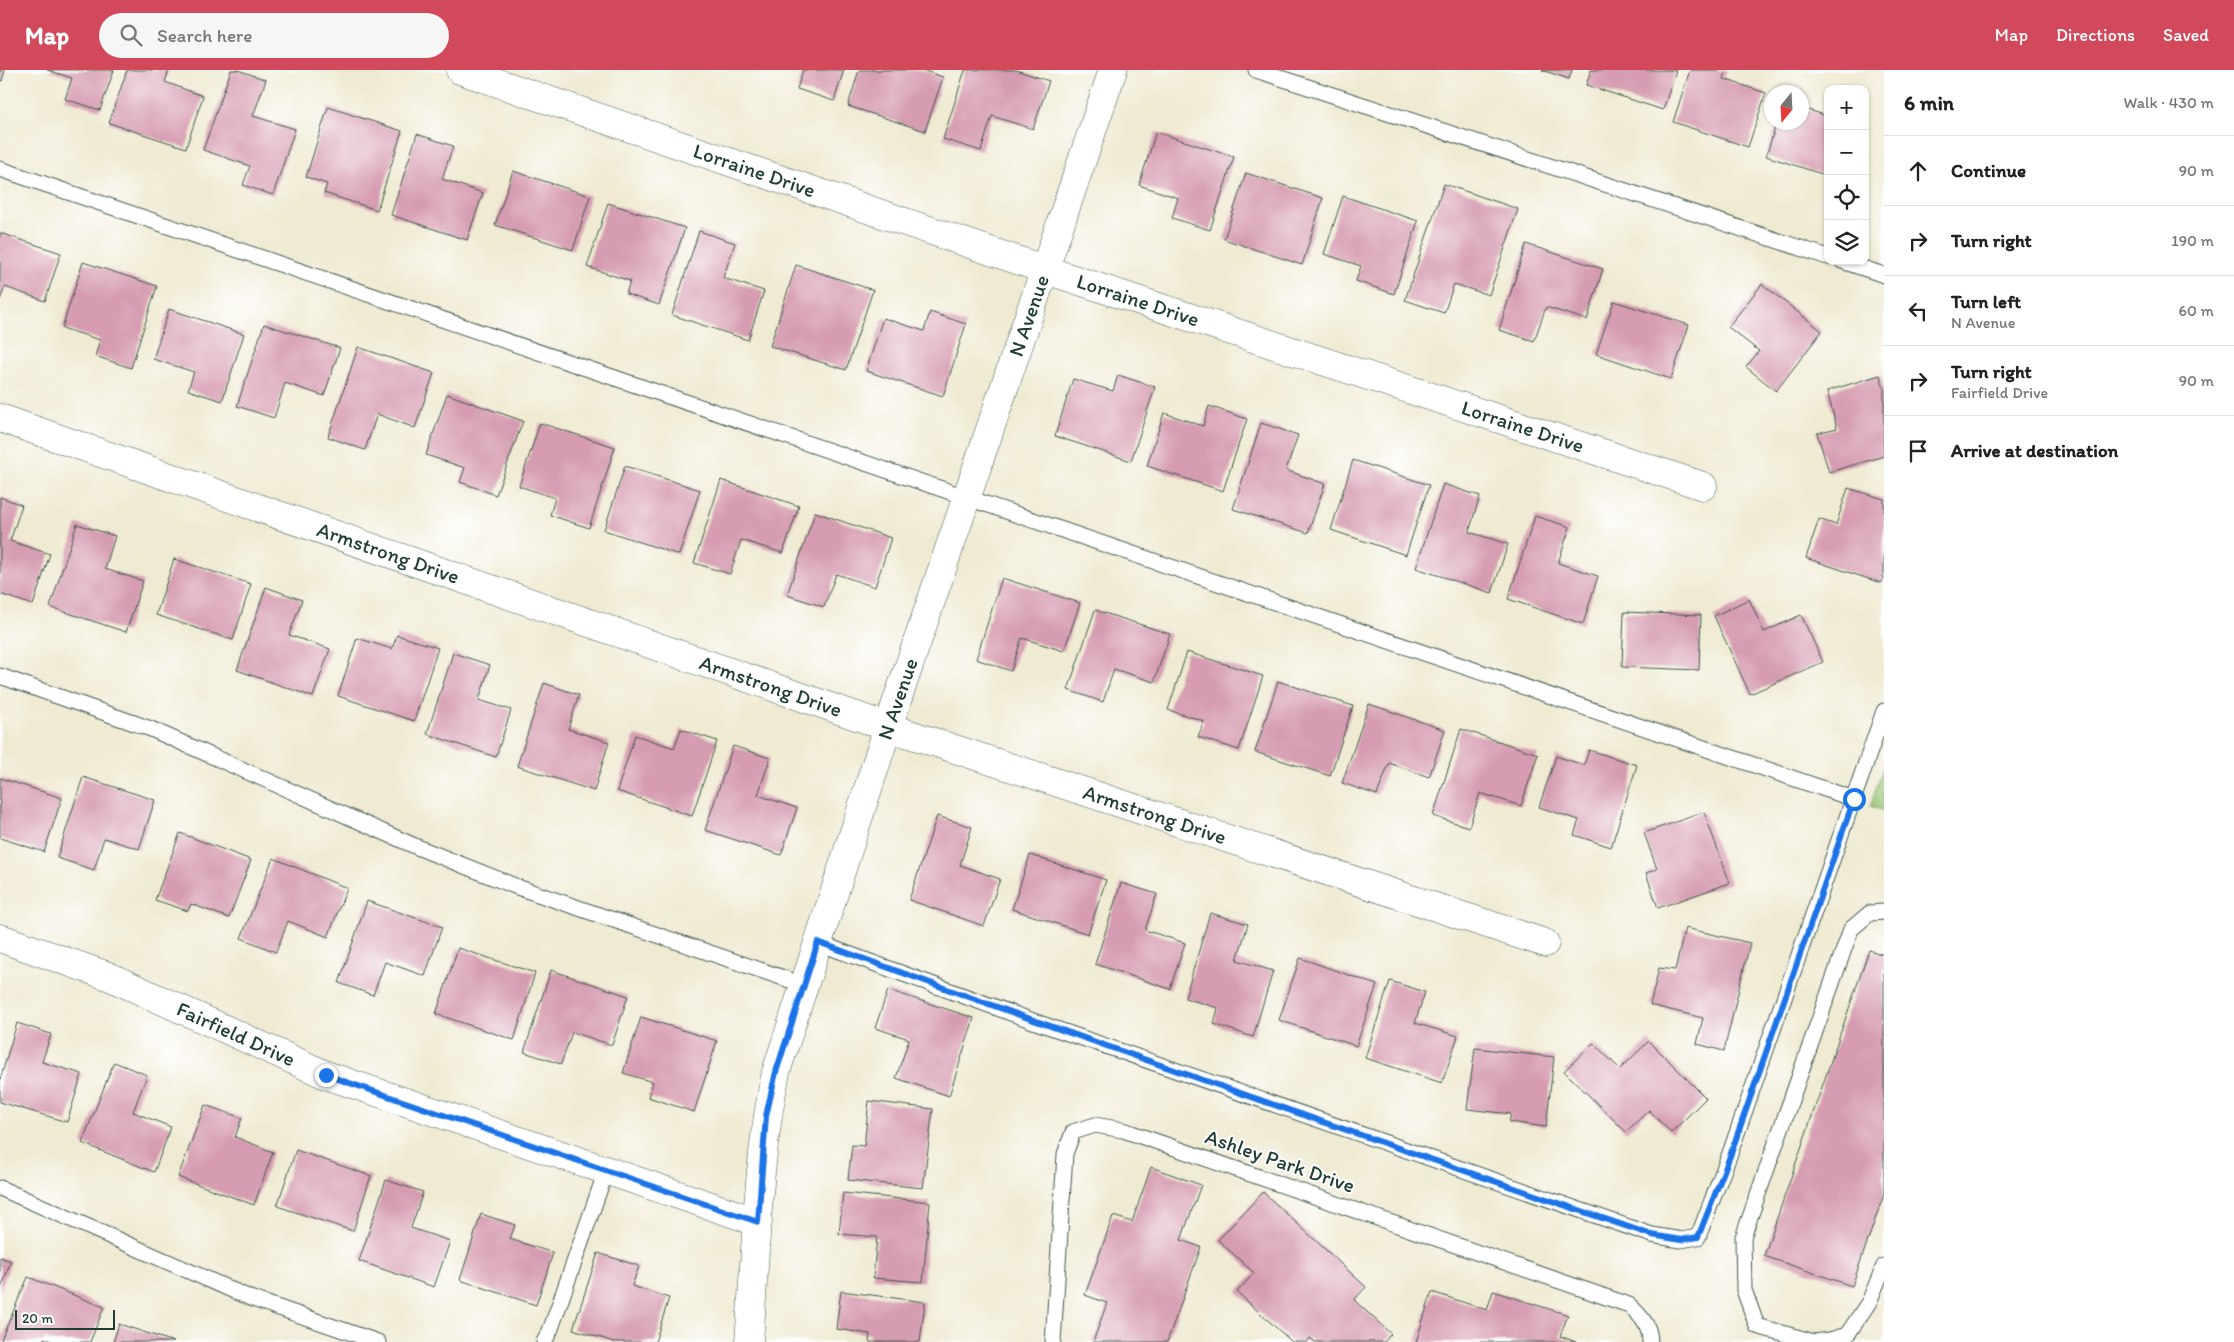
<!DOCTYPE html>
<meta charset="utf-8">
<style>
body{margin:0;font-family:Itim,sans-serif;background:#f6f6f6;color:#222}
.controls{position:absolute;right:15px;top:15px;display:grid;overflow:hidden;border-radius:10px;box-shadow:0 1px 4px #0004}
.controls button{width:45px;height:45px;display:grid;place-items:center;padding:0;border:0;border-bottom:1px solid #e0e0e0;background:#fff;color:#222;font:25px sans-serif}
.compass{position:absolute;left:1764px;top:15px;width:45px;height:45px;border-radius:50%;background:#fff;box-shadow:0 1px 4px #0004;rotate:198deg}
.scale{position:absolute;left:15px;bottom:12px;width:100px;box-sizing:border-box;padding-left:5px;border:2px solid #1f3d34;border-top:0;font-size:14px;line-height:18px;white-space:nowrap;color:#1f3d34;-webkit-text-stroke:4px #fff;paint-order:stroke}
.stop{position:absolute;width:15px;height:15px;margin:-11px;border:4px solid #1a73e8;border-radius:50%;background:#fff}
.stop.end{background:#1a73e8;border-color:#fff;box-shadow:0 1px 5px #0008}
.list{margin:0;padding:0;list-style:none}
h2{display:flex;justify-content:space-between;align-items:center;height:65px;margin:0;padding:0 20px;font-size:21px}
h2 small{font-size:16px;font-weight:400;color:#767676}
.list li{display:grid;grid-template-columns:32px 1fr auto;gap:15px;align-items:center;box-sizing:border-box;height:70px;padding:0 20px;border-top:1px solid #e0e0e0}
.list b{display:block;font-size:19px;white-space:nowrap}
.list p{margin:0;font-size:16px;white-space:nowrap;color:#767676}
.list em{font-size:16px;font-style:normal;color:#767676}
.icon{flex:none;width:28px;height:28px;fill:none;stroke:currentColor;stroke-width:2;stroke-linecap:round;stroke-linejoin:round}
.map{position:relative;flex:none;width:1884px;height:1272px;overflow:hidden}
header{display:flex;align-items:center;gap:30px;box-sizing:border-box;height:70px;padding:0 25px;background:#d1495b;color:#fff}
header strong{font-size:24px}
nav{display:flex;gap:28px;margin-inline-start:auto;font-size:18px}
.search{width:350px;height:45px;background:#f6f6f6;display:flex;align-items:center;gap:12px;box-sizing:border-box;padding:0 18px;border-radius:28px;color:#767676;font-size:19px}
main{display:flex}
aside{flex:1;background:#fff}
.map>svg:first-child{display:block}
</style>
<header>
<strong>Map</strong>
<div class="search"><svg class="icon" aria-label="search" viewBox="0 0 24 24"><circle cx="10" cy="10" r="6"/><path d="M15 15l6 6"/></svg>Search here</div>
<nav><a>Map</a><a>Directions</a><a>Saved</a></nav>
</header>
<main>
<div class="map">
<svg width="1884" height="1272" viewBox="0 0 1884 1272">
<rect width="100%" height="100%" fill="#fff"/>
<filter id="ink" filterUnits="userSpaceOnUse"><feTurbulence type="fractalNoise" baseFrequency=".02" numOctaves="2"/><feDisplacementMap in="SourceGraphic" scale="10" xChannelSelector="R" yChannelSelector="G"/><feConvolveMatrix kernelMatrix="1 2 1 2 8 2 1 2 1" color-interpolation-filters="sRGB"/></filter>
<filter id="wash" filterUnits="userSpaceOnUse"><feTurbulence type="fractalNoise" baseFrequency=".0096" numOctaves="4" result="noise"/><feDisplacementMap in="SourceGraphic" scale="20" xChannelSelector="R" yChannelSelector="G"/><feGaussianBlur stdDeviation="1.12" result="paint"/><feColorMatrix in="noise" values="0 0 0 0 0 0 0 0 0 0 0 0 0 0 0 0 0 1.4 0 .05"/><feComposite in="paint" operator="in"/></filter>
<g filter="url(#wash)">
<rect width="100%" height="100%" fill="#efead1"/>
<path fill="#95c270" stroke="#5a8052" d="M 1884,695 L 1884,741 L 1870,736 Z"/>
<g id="blocks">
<path fill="#d69cb1" d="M 0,0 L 5,0 L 2,11 L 0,10 Z
M 47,0 L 114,0 L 100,40 L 65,29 L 72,8 Z
M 127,0 L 169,0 L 165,12 L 203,26 L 186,78 L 109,53 Z
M 231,0 L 238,0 L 266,10 L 253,46 L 295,59 L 273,125 L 243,115 L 250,96 L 203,80 Z
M 803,0 L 844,0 L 834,31 L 797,19 Z
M 859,0 L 922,0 L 943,7 L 925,61 L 848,36 Z
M 965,0 L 1016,0 L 1049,11 L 1033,59 L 992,46 L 981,81 L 943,69 Z
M 1542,0 L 1572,0 L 1569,9 Z
M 1591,0 L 1676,0 L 1663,40 L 1586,15 Z
M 1690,0 L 1727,0 L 1724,9 L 1766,23 L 1748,77 L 1673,52 Z
M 328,37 L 402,61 L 377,140 L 324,123 L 327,114 L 306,107 Z
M 1802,38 L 1828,46 L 1828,106 L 1766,86 L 1777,52 L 1802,52 Z
M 1156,62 L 1234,87 L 1210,160 L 1172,148 L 1178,128 L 1139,115 Z
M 417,64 L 453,76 L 442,109 L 483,123 L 467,170 L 391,145 Z
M 513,101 L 590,126 L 573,180 L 495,155 Z
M 1246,103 L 1323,128 L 1302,195 L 1224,169 Z
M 1444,114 L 1518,139 L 1489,225 L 1454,214 L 1444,243 L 1405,230 Z
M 1343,126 L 1418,151 L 1394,224 L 1356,211 L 1361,196 L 1324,184 Z
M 608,133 L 685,158 L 659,235 L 626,224 L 630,211 L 587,197 Z
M 699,161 L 735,173 L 723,208 L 764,221 L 748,270 L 672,245 Z
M 0,163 L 61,183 L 45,231 L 5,217 L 0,230 Z
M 1526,174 L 1603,199 L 1587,250 L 1546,237 L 1534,271 L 1499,260 Z
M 83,192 L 157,216 L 131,298 L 95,286 L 100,270 L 62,258 Z
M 796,195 L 873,220 L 846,300 L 770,276 Z
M 1762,214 L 1822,261 L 1776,321 L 1746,297 L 1759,281 L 1728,257 Z
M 1614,231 L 1689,255 L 1671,309 L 1596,284 Z
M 169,239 L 244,264 L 222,331 L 188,320 L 194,302 L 153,289 Z
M 930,242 L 966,254 L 943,326 L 866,301 L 883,248 L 924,261 Z
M 264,254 L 340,278 L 324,326 L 285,313 L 274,348 L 237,336 Z
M 358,277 L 434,303 L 415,358 L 377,344 L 365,380 L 328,367 Z
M 1118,305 L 1155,317 L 1131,391 L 1055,366 L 1073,309 L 1113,321 Z
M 1880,305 L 1884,319 L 1884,386 L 1829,402 L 1817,363 L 1837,358 L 1827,321 Z
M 447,324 L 523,351 L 496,425 L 460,412 L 465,398 L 426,385 Z
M 1209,336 L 1247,349 L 1223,421 L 1147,396 L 1164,343 L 1203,356 Z
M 540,353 L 615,377 L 589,458 L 550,445 L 555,428 L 519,416 Z
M 1261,353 L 1298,365 L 1286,400 L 1325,414 L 1308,463 L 1233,439 Z
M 1353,390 L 1429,415 L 1406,485 L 1331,460 Z
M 625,396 L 700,420 L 679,485 L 604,460 Z
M 721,410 L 799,436 L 783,483 L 741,470 L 730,504 L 694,493 Z
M 1443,414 L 1480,426 L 1469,462 L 1508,474 L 1492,523 L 1416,498 Z
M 1848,418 L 1884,429 L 1884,504 L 1881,513 L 1806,488 L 1819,449 L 1836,455 Z
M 0,427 L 22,435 L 10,471 L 50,484 L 33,535 L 0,524 Z
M 815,442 L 891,468 L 875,517 L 836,504 L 824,537 L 787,525 Z
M 1535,446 L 1570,457 L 1558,493 L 1598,506 L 1583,554 L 1508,529 Z
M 77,454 L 115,466 L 105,499 L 143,511 L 126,562 L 50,537 Z
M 174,489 L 251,514 L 233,570 L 156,545 Z
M 1002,508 L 1080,533 L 1064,581 L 1022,568 L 1011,601 L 976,589 Z
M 266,517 L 302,530 L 289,565 L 330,579 L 313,627 L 237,600 Z
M 1749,529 L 1764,562 L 1801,545 L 1823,592 L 1750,624 L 1714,546 Z
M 1095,540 L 1170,564 L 1154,612 L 1114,599 L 1103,632 L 1068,620 Z
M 1624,542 L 1701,545 L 1699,600 L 1622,597 Z
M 397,565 L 438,578 L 414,651 L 338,626 L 357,568 L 392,579 Z
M 1187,582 L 1263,606 L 1239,680 L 1198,667 L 1204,651 L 1168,640 Z
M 453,583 L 490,595 L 479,630 L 511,640 L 496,687 L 427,664 Z
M 1278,611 L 1353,636 L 1330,706 L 1255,682 Z
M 544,613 L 579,625 L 568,659 L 609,672 L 594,721 L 517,696 Z
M 1369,634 L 1445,660 L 1429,707 L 1389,693 L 1377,725 L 1342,713 Z
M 681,659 L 717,671 L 692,746 L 617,721 L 635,665 L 674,678 Z
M 1461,659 L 1538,684 L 1521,736 L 1480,723 L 1469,757 L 1433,746 Z
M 733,676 L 770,688 L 758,725 L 797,738 L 781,785 L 705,760 Z
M 1589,680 L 1637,695 L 1611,777 L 1574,765 L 1579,750 L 1539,737 L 1556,686 L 1584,695 Z
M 83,707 L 155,730 L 139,779 L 104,768 L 94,800 L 57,788 Z
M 0,708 L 62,728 L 44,782 L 0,768 Z
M 1704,742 L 1730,813 L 1658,838 L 1646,803 L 1657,799 L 1644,763 Z
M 937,746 L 972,757 L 960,795 L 1000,809 L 984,856 L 909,830 Z
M 180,763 L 251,790 L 229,848 L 191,834 L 188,841 L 155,830 Z
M 1030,785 L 1106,810 L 1088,864 L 1012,839 Z
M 273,788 L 347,818 L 328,867 L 288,851 L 276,882 L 241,868 Z
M 1121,813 L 1157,824 L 1145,860 L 1185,873 L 1170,919 L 1095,894 Z
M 367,831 L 442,857 L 425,906 L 385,892 L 373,925 L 339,913 Z
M 1210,843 L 1248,854 L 1237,890 L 1273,901 L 1253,967 L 1214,954 L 1218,938 L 1185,928 Z
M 1685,858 L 1750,873 L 1724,981 L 1697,974 L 1703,948 L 1650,935 L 1659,898 L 1675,900 Z
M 458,878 L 535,903 L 514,970 L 436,944 Z
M 1869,880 L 1884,885 L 1884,1124 L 1852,1216 L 1764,1186 Z
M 1300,888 L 1377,915 L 1356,976 L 1279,950 Z
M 551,900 L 628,926 L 612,975 L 572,962 L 561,994 L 524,982 Z
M 1390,911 L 1425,922 L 1415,953 L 1458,966 L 1442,1013 L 1365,988 Z
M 888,920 L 974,948 L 949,1026 L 896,1008 L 909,969 L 875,958 Z
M 641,947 L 717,971 L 694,1042 L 648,1027 L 653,1012 L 623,1003 Z
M 17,953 L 51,964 L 42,992 L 82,1004 L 67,1052 L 0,1032 L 0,1010 Z
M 1649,971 L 1706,1028 L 1671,1063 L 1649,1040 L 1626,1062 L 1564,1001 L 1593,973 L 1620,999 Z
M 1475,978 L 1554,987 L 1546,1057 L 1509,1052 L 1511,1044 L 1467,1039 Z
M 114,992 L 147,1005 L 133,1042 L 171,1057 L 154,1102 L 82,1073 Z
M 869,1031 L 933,1039 L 923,1118 L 848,1110 L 852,1075 L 864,1076 Z
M 205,1035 L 242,1048 L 235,1067 L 273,1082 L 254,1135 L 178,1107 Z
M 296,1080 L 371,1106 L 353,1161 L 277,1136 Z
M 1151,1097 L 1201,1115 L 1181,1170 L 1201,1177 L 1167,1272 L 1093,1272 L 1107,1233 L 1085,1225 L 1113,1146 L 1132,1152 Z
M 386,1110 L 423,1122 L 411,1158 L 450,1171 L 434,1217 L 359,1191 Z
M 1263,1122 L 1366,1217 L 1354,1230 L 1391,1264 L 1384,1272 L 1315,1272 L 1310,1268 L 1307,1272 L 1292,1272 L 1237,1222 L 1254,1203 L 1218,1170 Z
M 843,1123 L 930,1132 L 923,1212 L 873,1208 L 877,1167 L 839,1164 Z
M 481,1144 L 515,1155 L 510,1169 L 553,1183 L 536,1235 L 460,1210 Z
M 598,1183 L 639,1196 L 632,1216 L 669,1228 L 655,1272 L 614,1272 L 573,1259 Z
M 0,1187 L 11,1191 L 0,1221 Z
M 28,1207 L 104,1237 L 90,1272 L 54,1272 L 44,1268 L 43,1272 L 0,1272 Z
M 841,1221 L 925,1232 L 920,1272 L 869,1272 L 870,1264 L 836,1259 Z
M 1493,1221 L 1568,1245 L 1560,1266 L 1576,1272 L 1416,1272 L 1432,1222 L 1487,1240 Z
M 119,1254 L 174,1272 L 113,1272 Z"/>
</g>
</g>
<g filter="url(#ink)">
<use href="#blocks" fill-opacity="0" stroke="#3e574c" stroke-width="1"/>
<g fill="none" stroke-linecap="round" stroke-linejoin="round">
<defs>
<path id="service" d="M 1256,0 L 1828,187
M 0,99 L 1854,729
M 1842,191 L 1884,205
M 0,606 L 151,659 L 417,777 L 520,818 L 804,915
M 1884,842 L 1870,843 L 1851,859 L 1743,1167 L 1744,1220 L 1757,1256 L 1814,1272 L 1830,1270 L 1847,1265 L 1869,1232 L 1884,1196
M 818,873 L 1036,952 L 1652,1165 L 1681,1170 L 1698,1167 L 1729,1086 L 1884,641
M 0,1118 L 250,1228 L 378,1272
M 544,1272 L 550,1261 L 606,1101
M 1053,1272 L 1065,1084 L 1073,1062 L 1095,1055 L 1123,1060 L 1629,1235 C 1641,1246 1650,1255 1650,1272"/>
<g id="minor">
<path id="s1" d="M 460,0 L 1046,200 L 1703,416"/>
<path id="s2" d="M 0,348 L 888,657 L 1545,873"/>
<path id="s3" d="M 0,868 L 108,906 L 326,1005 L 758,1152"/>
<path id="s4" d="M 749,1272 C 756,1182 757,1090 776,1002 L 888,657 L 1113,0"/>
</g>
</defs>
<use href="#service" stroke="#3e574c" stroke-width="17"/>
<use href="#minor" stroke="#3e574c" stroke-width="29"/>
<use href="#service" stroke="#fff" stroke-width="15"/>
<use href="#minor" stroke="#fff" stroke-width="28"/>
</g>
</g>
<g fill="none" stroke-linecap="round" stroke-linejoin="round" filter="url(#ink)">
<path stroke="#1a73e8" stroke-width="6" d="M 326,1005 L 758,1152 L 766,1046 L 776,1002 L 818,872 C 1095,974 1373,1070 1652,1165 L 1681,1170 L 1698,1167 L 1730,1086 L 1854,729"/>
</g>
<g text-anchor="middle" stroke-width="4" stroke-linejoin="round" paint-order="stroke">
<g font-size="21" fill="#1f3d34" stroke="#fff">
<text dy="7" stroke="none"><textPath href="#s1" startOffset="311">Lorraine Drive</textPath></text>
<text dy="7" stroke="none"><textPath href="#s1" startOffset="716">Lorraine Drive</textPath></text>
<text dy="7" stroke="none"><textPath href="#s4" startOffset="1069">N Avenue</textPath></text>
<text dy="7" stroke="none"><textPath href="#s1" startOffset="1121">Lorraine Drive</textPath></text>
<text dy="7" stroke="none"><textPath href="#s2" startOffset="411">Armstrong Drive</textPath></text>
<text dy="7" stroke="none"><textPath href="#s2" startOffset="816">Armstrong Drive</textPath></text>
<text dy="7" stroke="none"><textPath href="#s4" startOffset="664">N Avenue</textPath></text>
<text dy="7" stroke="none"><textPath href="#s2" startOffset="1221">Armstrong Drive</textPath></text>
<text dy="7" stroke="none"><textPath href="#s3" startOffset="255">Fairfield Drive</textPath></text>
<text transform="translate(1280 1091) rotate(19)" y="7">Ashley Park Drive</text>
</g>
</g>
</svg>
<div class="controls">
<button>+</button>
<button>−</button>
<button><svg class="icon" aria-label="locate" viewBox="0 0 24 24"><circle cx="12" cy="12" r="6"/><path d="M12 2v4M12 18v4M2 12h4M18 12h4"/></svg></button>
<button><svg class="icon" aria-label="layers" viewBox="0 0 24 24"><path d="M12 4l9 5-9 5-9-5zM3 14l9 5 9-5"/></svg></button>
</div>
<svg class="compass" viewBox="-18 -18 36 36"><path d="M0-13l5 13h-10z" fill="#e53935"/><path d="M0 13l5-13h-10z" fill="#767676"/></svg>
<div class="scale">20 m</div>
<div class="stop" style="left:1854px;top:729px"></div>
<div class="stop end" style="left:326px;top:1005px"></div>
</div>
<aside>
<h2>6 min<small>Walk · 430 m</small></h2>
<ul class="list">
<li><svg class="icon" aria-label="ahead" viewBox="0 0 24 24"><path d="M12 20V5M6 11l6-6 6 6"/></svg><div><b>Continue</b></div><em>90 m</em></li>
<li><svg class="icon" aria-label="right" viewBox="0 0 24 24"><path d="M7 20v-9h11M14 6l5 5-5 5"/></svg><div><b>Turn right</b></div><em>190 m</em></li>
<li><svg class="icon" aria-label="left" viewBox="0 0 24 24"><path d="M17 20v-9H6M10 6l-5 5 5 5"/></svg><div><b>Turn left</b><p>N Avenue</p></div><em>60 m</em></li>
<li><svg class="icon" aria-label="right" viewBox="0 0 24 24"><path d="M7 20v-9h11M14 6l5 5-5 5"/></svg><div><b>Turn right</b><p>Fairfield Drive</p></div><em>90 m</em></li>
<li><svg class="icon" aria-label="arrive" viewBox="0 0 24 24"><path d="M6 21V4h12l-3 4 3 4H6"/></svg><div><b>Arrive at destination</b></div></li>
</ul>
</aside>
</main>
